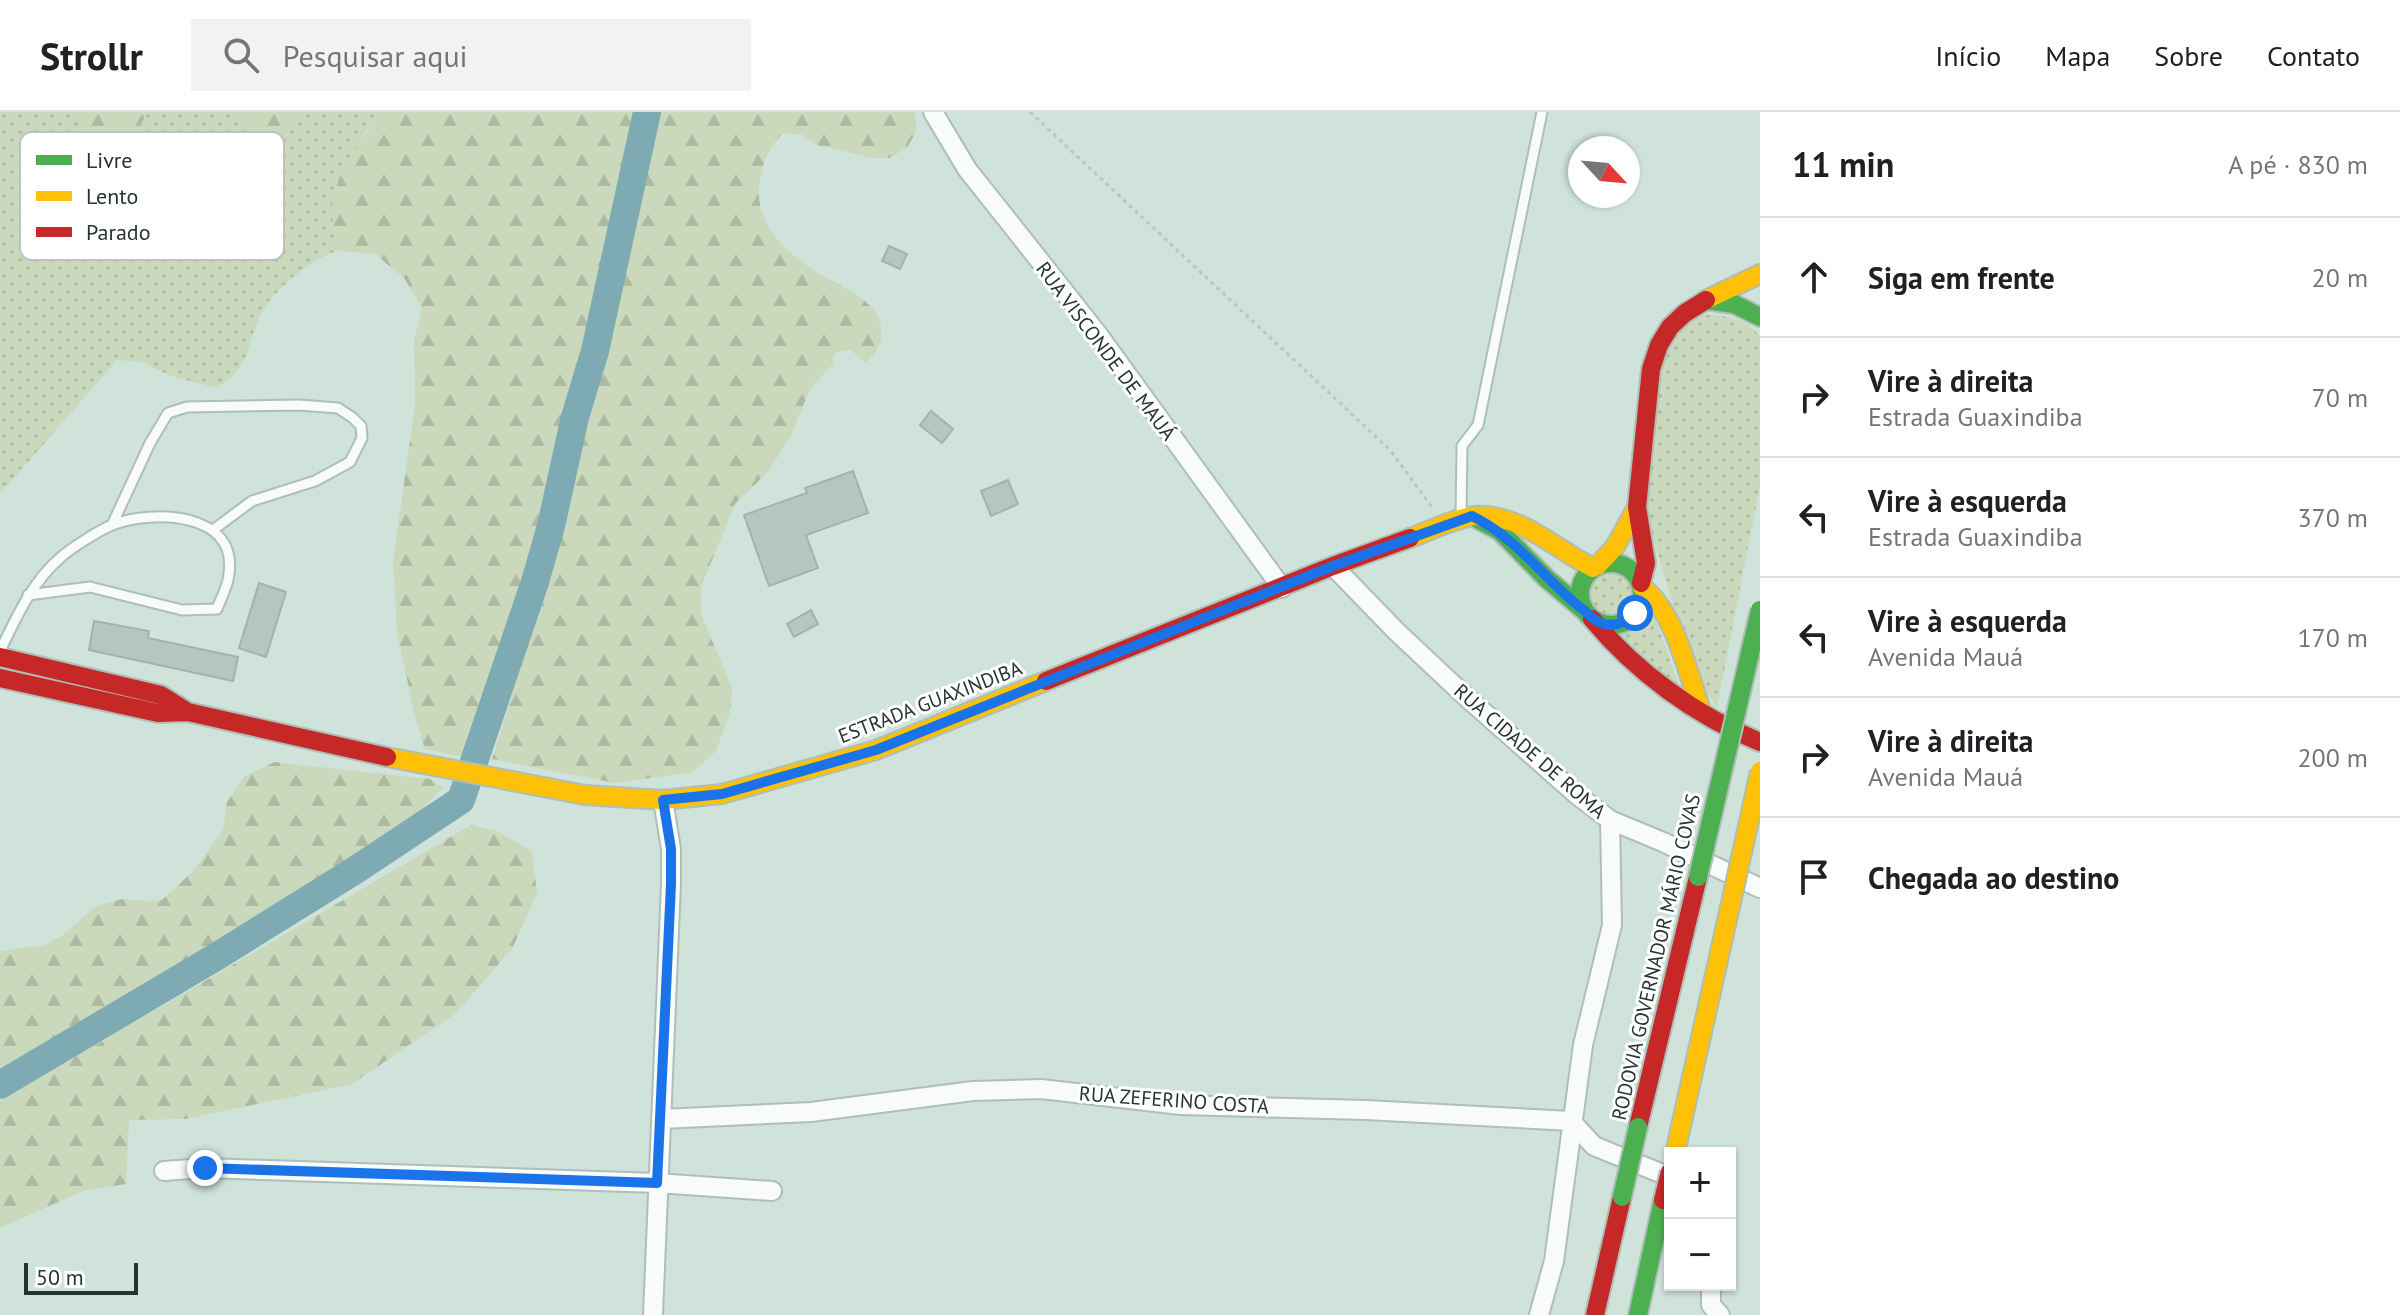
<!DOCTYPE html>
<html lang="pt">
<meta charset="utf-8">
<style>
body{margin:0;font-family:"PT Sans",sans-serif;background:#f2f2f2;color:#202124}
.controls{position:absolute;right:24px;bottom:24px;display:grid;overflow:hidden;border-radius:0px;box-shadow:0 2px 6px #0004}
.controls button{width:72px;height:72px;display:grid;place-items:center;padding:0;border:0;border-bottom:2px solid #e0e0e0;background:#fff;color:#202124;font:40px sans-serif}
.compass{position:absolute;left:1568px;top:24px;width:72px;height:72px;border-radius:50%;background:#fff;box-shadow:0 2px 6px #0004;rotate:116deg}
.scale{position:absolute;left:24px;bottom:20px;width:114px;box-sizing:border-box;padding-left:8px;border:4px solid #26342e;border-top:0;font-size:22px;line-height:28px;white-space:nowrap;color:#26342e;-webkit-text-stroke:6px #fff;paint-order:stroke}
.stop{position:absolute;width:24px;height:24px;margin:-18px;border:6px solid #1a73e8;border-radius:50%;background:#fff}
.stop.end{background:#1a73e8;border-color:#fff;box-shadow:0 2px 8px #0008}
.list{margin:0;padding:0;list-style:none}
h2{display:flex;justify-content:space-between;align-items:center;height:104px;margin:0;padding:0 32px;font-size:34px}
h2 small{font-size:26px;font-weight:400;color:#757577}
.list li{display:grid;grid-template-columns:52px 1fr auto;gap:24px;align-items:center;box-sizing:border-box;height:120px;padding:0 32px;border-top:2px solid #e0e0e0}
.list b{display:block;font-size:30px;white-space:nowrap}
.list p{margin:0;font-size:26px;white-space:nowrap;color:#757577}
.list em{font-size:26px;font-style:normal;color:#757577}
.icon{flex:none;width:44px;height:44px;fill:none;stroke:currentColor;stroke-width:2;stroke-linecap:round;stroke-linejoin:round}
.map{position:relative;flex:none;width:1760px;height:1203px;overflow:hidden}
header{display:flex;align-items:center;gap:48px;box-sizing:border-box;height:112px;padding:0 40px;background:#fff;border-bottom:2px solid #e0e0e0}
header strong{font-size:38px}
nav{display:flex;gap:44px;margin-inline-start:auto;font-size:28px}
.search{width:560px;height:72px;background:#f2f2f2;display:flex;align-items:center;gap:20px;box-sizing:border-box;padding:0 28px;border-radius:0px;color:#757577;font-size:30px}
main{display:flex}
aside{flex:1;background:#fff}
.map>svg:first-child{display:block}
</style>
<header>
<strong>Strollr</strong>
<div class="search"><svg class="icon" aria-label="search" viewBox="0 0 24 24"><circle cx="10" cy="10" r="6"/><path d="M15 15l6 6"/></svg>Pesquisar aqui</div>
<nav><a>Início</a><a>Mapa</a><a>Sobre</a><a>Contato</a></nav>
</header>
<main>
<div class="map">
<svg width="1760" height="1203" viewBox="0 0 1760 1203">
<defs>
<pattern id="grass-dots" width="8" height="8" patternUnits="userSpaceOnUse" patternTransform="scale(2)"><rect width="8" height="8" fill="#cad8bc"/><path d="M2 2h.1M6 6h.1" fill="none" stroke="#adbaa2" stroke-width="1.8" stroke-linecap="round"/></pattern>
<pattern id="forest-firs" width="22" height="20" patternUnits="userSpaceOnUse" patternTransform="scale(2)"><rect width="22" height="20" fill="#cad8bc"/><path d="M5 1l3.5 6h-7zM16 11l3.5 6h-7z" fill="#adbaa2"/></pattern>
</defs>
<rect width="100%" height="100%" fill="#cfe3db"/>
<path fill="url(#grass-dots)" d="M 0,0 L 78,0 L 80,24 L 140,16 L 147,0 L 237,0 L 248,15 C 225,54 188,86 174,129 L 182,140 L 256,80 L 299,0 L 386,0 L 364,21 L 332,102 L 338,139 C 315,144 272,179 261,202 C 245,235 252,254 217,276 L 171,264 L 142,250 L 117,248 L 0,382 Z
M 1701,203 C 1724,203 1744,205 1760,224 L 1760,374 L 1717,595 L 1693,561 L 1646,401 L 1663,241 L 1681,217 Z
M1587 481a25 25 0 1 1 50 0a25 25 0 1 1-50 0Z
M 1652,497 L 1681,579 L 1612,523 C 1631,522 1643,514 1652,497 Z"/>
<path fill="url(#forest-firs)" d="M 78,0 L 147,0 L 140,16 L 100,39 L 80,24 Z
M 237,0 L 299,0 L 256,80 L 224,113 L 181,140 L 174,129 L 181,106 L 209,53 L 233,41 L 248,15 Z
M 386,0 L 642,0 L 586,230 L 519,480 L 463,645 L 425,637 L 415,604 L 397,520 L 393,450 L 415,292 L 414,229 L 422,196 L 404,166 L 375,142 L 338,139 C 336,126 332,112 332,100 C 334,61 359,26 386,0 Z
M 660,0 L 915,0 L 917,18 L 907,36 L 889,46 L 873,46 L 817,33 L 803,23 L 783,21 C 769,35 763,49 760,69 C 752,112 789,144 823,164 C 837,172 853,178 865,189 C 887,207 887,234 865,251 L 851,238 L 837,240 L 833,245 L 833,252 L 810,277 L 791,323 L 769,359 L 735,392 L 701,475 L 701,502 L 732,576 L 730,600 L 716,639 L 693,660 L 615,671 L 492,647 C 560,434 608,217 660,0 Z
M 274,650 L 430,667 L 443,676 L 423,696 L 414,710 L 0,958 L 0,839 L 45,833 L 63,823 L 96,794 L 122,787 L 146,789 L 162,788 L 192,760 L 223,718 L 227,690 L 245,664 Z
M 471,713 L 497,719 L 532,739 L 537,781 L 512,837 L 455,902 L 352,972 L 186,1007 L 129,1008 L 126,1072 L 83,1079 L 0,1116 L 0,989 Z"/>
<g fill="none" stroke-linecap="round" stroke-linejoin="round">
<path stroke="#7eaab3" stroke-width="28" d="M 0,973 L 214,846 L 354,759 L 461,688 L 535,470 L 551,414 L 575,305 L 595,239 L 647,0"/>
</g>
<path fill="#b5c5c2" stroke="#a2b2ae" stroke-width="2" d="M 889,134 L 907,142 L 900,157 L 882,149 Z
M 931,299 L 953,317 L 942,331 L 920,313 Z
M 853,359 L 868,401 L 806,423 L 818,456 L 769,474 L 744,403 L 807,381 L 805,376 Z
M 1008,368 L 1018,392 L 991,404 L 981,379 Z
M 259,471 L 286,480 L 266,545 L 239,536 Z
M 811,498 L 818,512 L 794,525 L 787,512 Z
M 94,509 L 149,519 L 148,526 L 238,545 L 233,569 L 89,538 Z"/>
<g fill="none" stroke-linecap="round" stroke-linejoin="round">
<defs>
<path id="lane" d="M 1461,405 L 1462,334 L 1478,313 L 1542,0
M 112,413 L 150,331 L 168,301 L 187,295 L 299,293 L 338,296 L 353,306 L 361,314 L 362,326 L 350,350 L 315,369 L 252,389 L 213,418
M 0,539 C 16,506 32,470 60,446 C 71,436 98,419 112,413 C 153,397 238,400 229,462 C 228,474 221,486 217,497 L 182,498 L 90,475 L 28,483"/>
<path id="street" d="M 933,0 L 967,57 L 1097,221 L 1282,476
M 1333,454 L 1396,519 L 1463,582 L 1576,682 L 1610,708 L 1663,730 L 1760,776
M 661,1007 L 811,1000 L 973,979 L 1041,977 L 1181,993 L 1366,998 L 1571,1009 L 1594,1034 L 1670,1065
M 164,1059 L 205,1056 L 657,1071 L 772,1079
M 1711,1173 L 1711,1193 L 1720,1203
M 653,1203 L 671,772 L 671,737 L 663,688
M 1539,1203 L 1554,1149 L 1583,933 L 1612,813 L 1610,708"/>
<path id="fast" d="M 1706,188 L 1734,192 L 1760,205
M 1479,408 L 1500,419 L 1547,467 L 1585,499
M1580 482a31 31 0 1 1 62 0a31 31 0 1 1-62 0Z
M 1638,1203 L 1663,1088"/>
<path id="slow" d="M 1706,188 L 1760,162
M 1410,426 C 1430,419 1454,406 1475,404 C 1519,401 1556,437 1593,456
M 1597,454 L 1615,435 L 1637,395
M 1642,475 C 1675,500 1687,559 1701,598
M 387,645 L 585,683 L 663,688 L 722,682 L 876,638 L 1046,569
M 1675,1041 L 1734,777"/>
<path id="jam" d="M 1641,471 L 1646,451 L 1637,395 L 1651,257 L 1659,233 L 1670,215 L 1685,201 L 1706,188
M 1592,507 C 1636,560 1696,604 1760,630
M 0,545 L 161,583 L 188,600
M 0,566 L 158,601 L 188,600 L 387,645
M 1046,569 L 1333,454 L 1410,426
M 1638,1015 L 1698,765
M 1595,1203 L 1622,1085"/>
</defs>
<use href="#lane" stroke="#aebeb8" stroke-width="13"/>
<use href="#street" stroke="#aebeb8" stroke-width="22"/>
<use href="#fast" stroke="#aebeb8" stroke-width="22"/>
<use href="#slow" stroke="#aebeb8" stroke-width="22"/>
<use href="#jam" stroke="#aebeb8" stroke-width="22"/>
<path stroke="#bec4c2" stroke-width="3" stroke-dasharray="4 4" stroke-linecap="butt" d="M 1030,0 L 1390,338 L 1434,398"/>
<use href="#lane" stroke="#f8fbfa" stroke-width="9"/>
<use href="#street" stroke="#f8fbfa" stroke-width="18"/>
<use href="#fast" stroke="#4caf50" stroke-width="18"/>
<use href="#slow" stroke="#ffc107" stroke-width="18"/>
<use href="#jam" stroke="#c62828" stroke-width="18"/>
<defs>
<path id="fast-bridge" d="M 1698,765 L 1760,498
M 1622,1085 L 1638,1015"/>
<path id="slow-bridge" d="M 1734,777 L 1760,659"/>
<path id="jam-bridge" d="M 1663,1088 L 1670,1060"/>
</defs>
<use href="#fast-bridge" stroke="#aebeb8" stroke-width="22" stroke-linecap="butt"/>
<use href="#slow-bridge" stroke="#aebeb8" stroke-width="22" stroke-linecap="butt"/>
<use href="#jam-bridge" stroke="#aebeb8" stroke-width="22" stroke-linecap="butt"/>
<use href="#fast-bridge" stroke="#4caf50" stroke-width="18"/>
<use href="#slow-bridge" stroke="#ffc107" stroke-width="18"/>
<use href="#jam-bridge" stroke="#c62828" stroke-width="18"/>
</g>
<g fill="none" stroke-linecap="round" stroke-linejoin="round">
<path stroke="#1a73e8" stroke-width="10" d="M 205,1056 L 657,1071 L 671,772 L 671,737 L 663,688 L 722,682 L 876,638 L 1333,454 L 1472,404 C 1516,425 1544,467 1581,496 C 1588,501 1593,508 1601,511 C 1614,516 1626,510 1635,501"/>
</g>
<g text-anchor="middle" stroke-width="6" stroke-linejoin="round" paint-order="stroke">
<g font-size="20" fill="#26342e" stroke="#fff">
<text transform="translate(1106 239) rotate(53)" y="7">RUA VISCONDE DE MAUÁ</text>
<text transform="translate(930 590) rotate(-21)" y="7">ESTRADA GUAXINDIBA</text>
<text transform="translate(1530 639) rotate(41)" y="7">RUA CIDADE DE ROMA</text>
<text transform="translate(1656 845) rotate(-77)" y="7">RODOVIA GOVERNADOR MÁRIO COVAS</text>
<text transform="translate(1174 988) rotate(4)" y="7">RUA ZEFERINO COSTA</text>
</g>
</g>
<rect x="20" y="20" width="264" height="128" rx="12" fill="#fff" stroke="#bec2c0" stroke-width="2"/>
<rect x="36" y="43" width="36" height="10" fill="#4caf50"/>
<rect x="36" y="79" width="36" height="10" fill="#ffc107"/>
<rect x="36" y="115" width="36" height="10" fill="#c62828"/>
<g font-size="22" fill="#26342e">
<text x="86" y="56">Livre</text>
<text x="86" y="92">Lento</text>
<text x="86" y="128">Parado</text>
</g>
</svg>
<div class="controls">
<button>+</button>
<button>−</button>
</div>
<svg class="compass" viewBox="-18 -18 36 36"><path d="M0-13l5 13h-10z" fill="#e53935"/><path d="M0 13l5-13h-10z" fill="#757577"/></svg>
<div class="scale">50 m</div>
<div class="stop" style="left:1635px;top:501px"></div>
<div class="stop end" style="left:205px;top:1056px"></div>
</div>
<aside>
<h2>11 min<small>A pé · 830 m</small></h2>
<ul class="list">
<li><svg class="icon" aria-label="ahead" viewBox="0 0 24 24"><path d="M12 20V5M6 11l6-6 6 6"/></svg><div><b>Siga em frente</b></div><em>20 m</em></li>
<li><svg class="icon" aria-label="right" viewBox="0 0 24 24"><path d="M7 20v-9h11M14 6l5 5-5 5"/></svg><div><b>Vire à direita</b><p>Estrada Guaxindiba</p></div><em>70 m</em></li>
<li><svg class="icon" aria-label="left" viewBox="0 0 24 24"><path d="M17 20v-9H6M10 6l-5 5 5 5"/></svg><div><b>Vire à esquerda</b><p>Estrada Guaxindiba</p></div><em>370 m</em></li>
<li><svg class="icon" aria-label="left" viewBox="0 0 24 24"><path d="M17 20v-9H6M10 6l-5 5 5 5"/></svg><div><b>Vire à esquerda</b><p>Avenida Mauá</p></div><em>170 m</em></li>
<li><svg class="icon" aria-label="right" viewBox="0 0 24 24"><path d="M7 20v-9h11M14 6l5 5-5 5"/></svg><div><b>Vire à direita</b><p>Avenida Mauá</p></div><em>200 m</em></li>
<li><svg class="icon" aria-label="arrive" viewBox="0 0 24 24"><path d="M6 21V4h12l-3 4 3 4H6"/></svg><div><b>Chegada ao destino</b></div></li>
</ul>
</aside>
</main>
